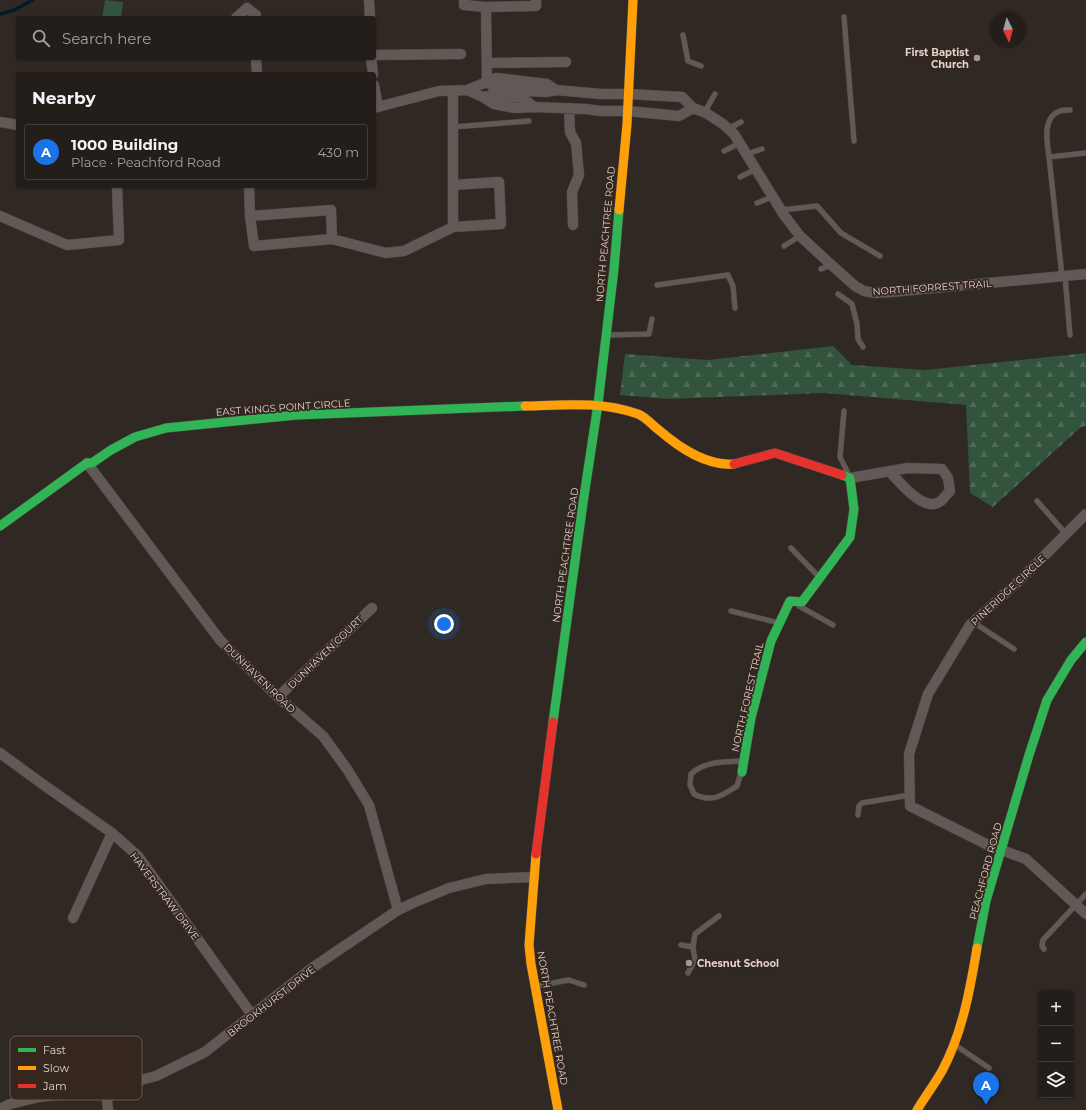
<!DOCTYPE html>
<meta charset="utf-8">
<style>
body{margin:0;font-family:Montserrat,sans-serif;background:#2c2723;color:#f1f3f6}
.controls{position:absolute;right:12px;bottom:12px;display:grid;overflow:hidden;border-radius:4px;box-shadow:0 1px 3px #0004}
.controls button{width:36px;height:36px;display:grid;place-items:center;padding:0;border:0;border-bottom:1px solid #413c39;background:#241e1a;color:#f1f3f6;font:20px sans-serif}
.compass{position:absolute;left:990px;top:12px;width:36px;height:36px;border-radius:50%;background:#241e1a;box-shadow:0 1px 3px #0004;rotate:174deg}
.you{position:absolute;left:444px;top:624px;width:14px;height:14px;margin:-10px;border:3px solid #fff;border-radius:50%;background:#1a73e8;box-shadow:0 0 0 6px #1a73e833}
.badge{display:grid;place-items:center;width:26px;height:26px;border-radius:50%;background:#1a73e8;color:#fff;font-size:13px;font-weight:700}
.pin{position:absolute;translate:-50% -33px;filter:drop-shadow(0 1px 2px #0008)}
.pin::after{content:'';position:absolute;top:21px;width:14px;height:12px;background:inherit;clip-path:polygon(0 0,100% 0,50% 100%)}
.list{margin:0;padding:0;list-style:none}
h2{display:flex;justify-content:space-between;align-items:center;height:52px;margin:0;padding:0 16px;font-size:17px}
h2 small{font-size:13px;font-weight:400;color:#a3a2a2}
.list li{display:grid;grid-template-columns:26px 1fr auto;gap:12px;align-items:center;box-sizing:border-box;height:56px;margin:0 8px 8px;padding:0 8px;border:1px solid #413c39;border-radius:4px}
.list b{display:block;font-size:15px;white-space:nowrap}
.list p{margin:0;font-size:13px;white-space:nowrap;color:#a3a2a2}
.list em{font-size:13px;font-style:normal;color:#a3a2a2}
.icon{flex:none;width:22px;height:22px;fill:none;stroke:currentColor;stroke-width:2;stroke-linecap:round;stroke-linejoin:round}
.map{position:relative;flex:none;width:1086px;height:1110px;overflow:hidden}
.search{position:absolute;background:#241e1a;box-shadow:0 1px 3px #0004;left:16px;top:16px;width:360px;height:44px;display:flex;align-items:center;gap:10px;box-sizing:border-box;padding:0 14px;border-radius:4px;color:#a3a2a2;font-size:15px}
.panel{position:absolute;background:#241e1a;box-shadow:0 1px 3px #0004;left:16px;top:72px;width:360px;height:116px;border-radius:4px}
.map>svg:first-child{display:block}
</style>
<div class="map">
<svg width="1086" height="1110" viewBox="0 0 1086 1110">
<defs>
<pattern id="forest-firs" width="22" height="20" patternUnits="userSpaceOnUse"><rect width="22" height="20" fill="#32533c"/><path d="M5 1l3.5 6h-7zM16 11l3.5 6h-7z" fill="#4f6b57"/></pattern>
</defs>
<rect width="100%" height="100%" fill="#302823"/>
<path fill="url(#forest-firs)" d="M 833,346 L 852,365 L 925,370 L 1086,353 L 1086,426 L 1081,427 L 993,507 L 970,493 L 966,405 L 824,393 L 669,399 L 620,395 L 625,354 L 708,360 Z"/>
<path fill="#32533c" d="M 105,0 L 123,2 L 121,18 L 102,18 Z"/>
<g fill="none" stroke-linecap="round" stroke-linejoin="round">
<path stroke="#041b28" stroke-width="3.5" d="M 0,14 L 14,10 L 33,0"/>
<defs>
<path id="lane" d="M 844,17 L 854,141
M 683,35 L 688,61 L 701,66
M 704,113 L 715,94
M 453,127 L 529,121
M 728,129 L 741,122
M 724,151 L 740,143
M 747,154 L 762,149
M 1049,157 C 1047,142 1042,117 1060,111 C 1063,110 1067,110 1070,110
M 740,177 L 756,169
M 757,203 L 772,197
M 781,210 L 817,206 L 841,233 L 880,256
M 784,246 L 800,236
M 821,269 L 831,265
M 1062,276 L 1049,157 L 1086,153
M 1065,276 L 1070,335
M 657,285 L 728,275 L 733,286 L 735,308
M 838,294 L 852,304 L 857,324 L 858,339 L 863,347
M 608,335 L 649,334 L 652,319
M 844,411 L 840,457 L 849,475
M 1037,501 L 1066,534
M 791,548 L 819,577
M 799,606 L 833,625
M 731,611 L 779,623
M 973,622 L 1014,649
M 741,773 L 737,786 C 722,796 711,803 694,794 L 690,785 L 691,774 C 705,761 724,762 742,761
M 858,815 L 859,806 L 862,803 L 910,795
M 681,945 L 693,947 L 695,960 L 688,973
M 693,947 L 695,934 L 719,916
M 1044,949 L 1042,946 L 1043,940 L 1086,894
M 536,986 L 569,980 L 584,985
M 955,1045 L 989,1068"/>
<path id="street" d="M 369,0 L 370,18
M 464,0 L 464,5 L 486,7 L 536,6 L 536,0
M 486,7 L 487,82 L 496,78 L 547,84 L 556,90
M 236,18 L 247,8 L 256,15 L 256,18
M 374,55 L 461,54
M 256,58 L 257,74
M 371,58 L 373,74
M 487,63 L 566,62
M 374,85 L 378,107
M 467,90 L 483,97 L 494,104 L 515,108 L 534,107 L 586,109 L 600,111 L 627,111 L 679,116 L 693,108
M 483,97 L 492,95 L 523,98 L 534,107
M 374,108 L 439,91 L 467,90 L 487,82 L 495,88 L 546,92 L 556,90 L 601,94 L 628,94 L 682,97 L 693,108 L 706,113 L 723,124 L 734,134 L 784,215 L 800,236 L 826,260 L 855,286 L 864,291 L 875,293 L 891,292 L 1086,274
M 569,108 L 570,132 L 576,143 L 579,175 L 572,192 L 573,225
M 0,122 L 18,125
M 249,186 L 250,216
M 0,216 L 67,245 L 119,240 L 117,186
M 453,227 L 501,224 L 499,182 L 453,185
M 332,239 L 331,210 L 250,216 L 254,246 L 332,239 L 386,253 L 404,251 L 453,227 L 453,91
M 87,463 L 220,640 L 278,697 L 323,736 L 347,769 L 369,805 L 398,910
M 850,478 L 908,468 L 942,469 L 948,478 L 950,491 C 947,494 944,498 941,501 C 924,514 900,482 889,471
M 1086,514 L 1021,579 L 970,625 L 928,694 L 909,754 L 910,806 L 988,845 L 1026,859 L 1086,914
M 278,697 L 372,608
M 0,753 L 41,783 L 112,833 L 138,856 L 252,1015
M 73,918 L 112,833
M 106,1089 L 108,1110
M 0,1109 L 10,1104 L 39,1097 L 106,1089 L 156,1076 L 205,1052 L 312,968 L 398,910 L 413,903 L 449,888 L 486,879 L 534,877"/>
<path id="fast" d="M 0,526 L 87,463 L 92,463 L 111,450 L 135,437 L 166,428 L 297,415 L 525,406
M 553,722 L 583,503 L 598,404 L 614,269 L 619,210
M 742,772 L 751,718 L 771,641 L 790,601 L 802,602 L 850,537 L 854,509 L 850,478 L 842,475
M 977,948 L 986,901 L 1029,755 L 1047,700 L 1071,660 L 1086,642"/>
<path id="slow" d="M 619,210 L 627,124 L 633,0
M 525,406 C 564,405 600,401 638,414 C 646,417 653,426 660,431 C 680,448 706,466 734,464
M 536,854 L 529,945 L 531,964 L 558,1110
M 917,1110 C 925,1097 934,1085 942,1071 C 962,1034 970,990 977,948"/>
<path id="jam" d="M 734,464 L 775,453 L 842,475
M 536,854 L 553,722"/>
</defs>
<use href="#lane" stroke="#4b443f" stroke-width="6"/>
<use href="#street" stroke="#4b443f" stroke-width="11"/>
<use href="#fast" stroke="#4b443f" stroke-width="10"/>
<use href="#slow" stroke="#4b443f" stroke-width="10"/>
<use href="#jam" stroke="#4b443f" stroke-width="10"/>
<use href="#lane" stroke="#605956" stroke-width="5"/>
<use href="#street" stroke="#605956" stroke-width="10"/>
<use href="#fast" stroke="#30b455" stroke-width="9"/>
<use href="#slow" stroke="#ff9f0a" stroke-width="9"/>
<use href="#jam" stroke="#e5322d" stroke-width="9"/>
</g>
<g fill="#a19892" stroke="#35271e" stroke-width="1.5">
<circle cx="977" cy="58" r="4"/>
<circle cx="689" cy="963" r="4"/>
</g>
<g text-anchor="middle" stroke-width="3.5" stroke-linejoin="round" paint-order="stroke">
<g font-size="10" font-weight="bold" fill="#ded4ce" stroke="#35271e" text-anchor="end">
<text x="969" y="56">First Baptist<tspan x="969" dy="12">Church</tspan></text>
<text x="697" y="967" text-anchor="start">Chesnut School</text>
</g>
<g font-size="10" fill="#ded4ce" stroke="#35271e">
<text transform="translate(605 234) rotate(-85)" y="4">NORTH PEACHTREE ROAD</text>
<text transform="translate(932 287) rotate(-4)" y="4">NORTH FORREST TRAIL</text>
<text transform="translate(283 407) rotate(-4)" y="4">EAST KINGS POINT CIRCLE</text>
<text transform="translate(565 555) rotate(-82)" y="4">NORTH PEACHTREE ROAD</text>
<text transform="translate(1008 590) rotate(-43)" y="4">PINERIDGE CIRCLE</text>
<text transform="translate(325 652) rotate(-44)" y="4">DUNHAVEN COURT</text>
<text transform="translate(260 678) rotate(44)" y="4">DUNHAVEN ROAD</text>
<text transform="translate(747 697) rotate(-77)" y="4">NORTH FOREST TRAIL</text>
<text transform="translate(985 871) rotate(-75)" y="4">PEACHFORD ROAD</text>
<text transform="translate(165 896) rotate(53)" y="4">HAVERSTRAW DRIVE</text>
<text transform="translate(271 1001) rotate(-38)" y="4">BROOKHURST DRIVE</text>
<text transform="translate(553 1018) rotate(80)" y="4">NORTH PEACHTREE ROAD</text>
</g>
</g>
<rect x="10" y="1036" width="132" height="64" rx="6" fill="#35271e" stroke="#685b53" stroke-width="1"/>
<rect x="18" y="1048" width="18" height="4" fill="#30b455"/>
<rect x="18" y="1066" width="18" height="4" fill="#ff9f0a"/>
<rect x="18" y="1084" width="18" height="4" fill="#e5322d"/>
<g font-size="11" fill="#ded4ce">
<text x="43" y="1054">Fast</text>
<text x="43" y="1072">Slow</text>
<text x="43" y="1090">Jam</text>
</g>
</svg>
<div class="controls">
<button>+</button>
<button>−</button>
<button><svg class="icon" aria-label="layers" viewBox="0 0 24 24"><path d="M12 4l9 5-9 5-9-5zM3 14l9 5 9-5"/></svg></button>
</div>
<svg class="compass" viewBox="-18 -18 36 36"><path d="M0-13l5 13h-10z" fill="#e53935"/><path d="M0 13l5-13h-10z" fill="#a3a2a2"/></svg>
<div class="you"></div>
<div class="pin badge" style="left:986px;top:1105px">A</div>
<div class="search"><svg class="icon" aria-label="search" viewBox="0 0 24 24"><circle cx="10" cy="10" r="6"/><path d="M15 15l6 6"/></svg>Search here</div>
<section class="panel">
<h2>Nearby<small></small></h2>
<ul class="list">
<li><span class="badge">A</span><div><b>1000 Building</b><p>Place · Peachford Road</p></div><em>430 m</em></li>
</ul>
</section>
</div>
